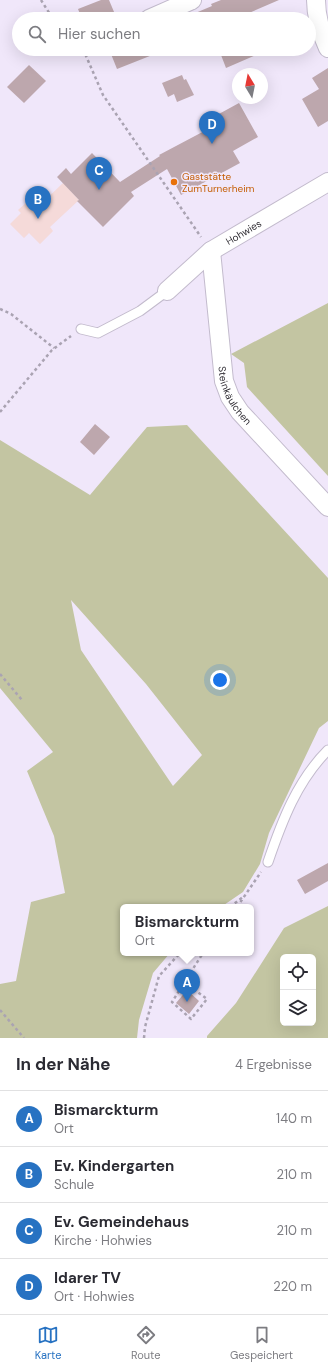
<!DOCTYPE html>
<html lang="de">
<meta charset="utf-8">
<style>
body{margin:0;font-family:"DM Sans",sans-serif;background:#f2f2f3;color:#2b2b33}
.controls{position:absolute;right:12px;bottom:12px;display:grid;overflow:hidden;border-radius:6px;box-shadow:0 4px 16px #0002}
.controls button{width:36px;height:36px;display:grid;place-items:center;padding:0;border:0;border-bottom:1px solid #e1e1e2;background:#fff;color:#2b2b33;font:20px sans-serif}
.compass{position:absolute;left:232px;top:68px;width:36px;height:36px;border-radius:50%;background:#fff;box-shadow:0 4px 16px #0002;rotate:350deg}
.you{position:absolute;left:220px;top:680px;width:14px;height:14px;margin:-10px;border:3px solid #fff;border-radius:50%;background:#1a73e8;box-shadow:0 0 0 6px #1a73e833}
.badge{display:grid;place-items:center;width:26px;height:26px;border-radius:50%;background:#2772c2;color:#fff;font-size:13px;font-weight:700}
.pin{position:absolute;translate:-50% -33px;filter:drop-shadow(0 1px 2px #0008)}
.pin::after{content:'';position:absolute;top:21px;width:14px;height:12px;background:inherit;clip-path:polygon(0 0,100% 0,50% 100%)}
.popup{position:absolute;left:120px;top:904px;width:134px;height:52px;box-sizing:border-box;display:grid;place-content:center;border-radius:6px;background:#fff;filter:drop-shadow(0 1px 3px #0005);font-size:13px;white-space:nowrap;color:#7c7c81}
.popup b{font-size:15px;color:#2b2b33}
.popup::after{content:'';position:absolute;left:50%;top:100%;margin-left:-8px;border:8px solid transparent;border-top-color:#fff}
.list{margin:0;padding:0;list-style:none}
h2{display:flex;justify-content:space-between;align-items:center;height:52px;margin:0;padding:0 16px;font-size:17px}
h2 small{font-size:13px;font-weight:400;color:#7c7c81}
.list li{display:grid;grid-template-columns:26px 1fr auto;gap:12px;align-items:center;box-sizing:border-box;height:56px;padding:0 16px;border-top:1px solid #e1e1e2}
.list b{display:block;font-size:15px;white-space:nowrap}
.list p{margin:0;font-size:13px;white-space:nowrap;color:#7c7c81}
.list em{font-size:13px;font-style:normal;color:#7c7c81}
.icon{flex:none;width:22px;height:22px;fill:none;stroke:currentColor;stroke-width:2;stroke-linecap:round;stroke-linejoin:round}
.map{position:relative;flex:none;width:328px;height:1038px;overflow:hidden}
.search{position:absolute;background:#fff;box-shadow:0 4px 16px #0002;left:12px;right:12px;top:12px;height:44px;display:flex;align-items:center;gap:10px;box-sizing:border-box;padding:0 14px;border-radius:22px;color:#7c7c81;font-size:15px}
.sheet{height:276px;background:#fff}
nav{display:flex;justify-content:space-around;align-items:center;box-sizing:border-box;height:56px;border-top:1px solid #e1e1e2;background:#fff;font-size:11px;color:#7c7c81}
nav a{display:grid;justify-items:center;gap:2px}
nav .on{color:#2772c2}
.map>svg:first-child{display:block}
</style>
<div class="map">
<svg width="328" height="1038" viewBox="0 0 328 1038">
<rect width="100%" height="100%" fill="#f0e7fa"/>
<path fill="#f5dad9" d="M 63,183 L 79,200 L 50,227 L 53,231 L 40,244 L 29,233 L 24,238 L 10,224 L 21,213 L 18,210 L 26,203 L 34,211 Z"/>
<path fill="#c3c5a2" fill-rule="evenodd" d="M 328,303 L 328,476 L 247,387 L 244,363 L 231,354 Z
M 187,425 L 328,578 L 328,721 L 319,728 L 269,833 L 260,864 L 243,892 L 221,907 L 123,907 L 123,953 L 170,953 L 153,973 L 139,1020 L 137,1038 L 0,1038 L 0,984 L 16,981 L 31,902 L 65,893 L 54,836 L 27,771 L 53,752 L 0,688 L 0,440 L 90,495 L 147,427 ZM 71,600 L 146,684 L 202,755 L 173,786 L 81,650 Z
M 328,906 L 328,1038 L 207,1038 L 207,1036 L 236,1003 L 284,928 ZM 283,957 L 313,957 L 313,1023 L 283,1023 Z"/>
<path fill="#bda7ad" d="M 101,0 L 109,0 L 117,19 L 82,19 L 78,9 Z
M 221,0 L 279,0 L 235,19 L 181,19 L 212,6 L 211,4 Z
M 109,49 L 165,49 L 165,50 L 117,69 Z
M 236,49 L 270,49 L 226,68 L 221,55 Z
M 29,65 L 46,81 L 24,103 L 7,87 Z
M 328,68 L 328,121 L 318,127 L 302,99 L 319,89 L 312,78 Z
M 182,75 L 184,80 L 186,79 L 194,95 L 177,102 L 174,94 L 168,97 L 162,83 Z
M 239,103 L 258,137 L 233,151 L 240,163 L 181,195 L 167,169 L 131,192 L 134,196 L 103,227 L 77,201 L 79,200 L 57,177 L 66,168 L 71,174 L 92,153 L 120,182 L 160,156 L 159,155 L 210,128 L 206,121 Z
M 95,424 L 110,437 L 94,455 L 80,442 Z
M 328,863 L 328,881 L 305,894 L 297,880 Z
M 187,990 L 199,1001 L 189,1014 L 176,1003 Z"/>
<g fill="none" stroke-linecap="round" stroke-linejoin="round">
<defs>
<path id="lane" d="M 81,329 L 98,333 L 140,311 L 167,291
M 268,862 C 282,821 297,781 328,750"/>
<g id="street">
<path d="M 316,0 C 316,17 321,33 328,48"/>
<path d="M 149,19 L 192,0"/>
<path id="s1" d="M 211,251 L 224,381 L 230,397 L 240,412 L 328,507"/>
<path id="s2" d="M 167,291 L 211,251 L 328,182"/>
</g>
</defs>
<use href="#lane" stroke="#c3bbcd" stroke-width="11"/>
<use href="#street" stroke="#c3bbcd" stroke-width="20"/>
<path stroke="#aaa3b2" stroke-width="2.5" stroke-dasharray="3 3" stroke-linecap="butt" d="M 41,0 L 53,19
M 83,49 L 103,95 L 201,237
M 0,309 L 11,314 L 54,348
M 0,412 L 52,350 L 71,336
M 0,674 L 22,700
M 230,907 L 243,897
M 237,907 L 261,872
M 184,982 L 207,999 L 191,1019 L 172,1002 L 203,953
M 0,1010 L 24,1038
M 144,1038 L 145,1027 L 159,976 L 180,953"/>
<use href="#lane" stroke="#fff" stroke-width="9"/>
<use href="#street" stroke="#fff" stroke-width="18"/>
</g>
<circle fill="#e8710a" stroke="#f0e7fa" stroke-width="1.5" cx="174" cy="182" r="4"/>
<g text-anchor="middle" stroke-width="3" stroke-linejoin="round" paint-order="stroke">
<g font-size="10" fill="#c56008" stroke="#f0e7fa" text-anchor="start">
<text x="182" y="180">Gaststätte<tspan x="182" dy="12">ZumTurnerheim</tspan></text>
</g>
<g font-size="10" fill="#2d2a31" stroke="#f0e7fa">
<text dy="4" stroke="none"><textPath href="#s2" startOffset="97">Hohwies</textPath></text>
<text dy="4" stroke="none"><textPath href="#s1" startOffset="148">Steinkäulchen</textPath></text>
</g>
</g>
</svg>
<div class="controls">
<button><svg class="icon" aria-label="locate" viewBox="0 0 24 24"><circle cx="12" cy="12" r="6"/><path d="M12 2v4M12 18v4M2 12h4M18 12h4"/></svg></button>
<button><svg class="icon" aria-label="layers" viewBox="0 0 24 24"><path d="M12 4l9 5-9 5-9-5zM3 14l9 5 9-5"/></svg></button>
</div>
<svg class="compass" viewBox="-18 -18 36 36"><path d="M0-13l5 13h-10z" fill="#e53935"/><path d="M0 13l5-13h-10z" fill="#7c7c81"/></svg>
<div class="you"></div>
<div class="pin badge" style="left:187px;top:1002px">A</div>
<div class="popup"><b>Bismarckturm</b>Ort</div>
<div class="pin badge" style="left:38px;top:219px">B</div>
<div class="pin badge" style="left:99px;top:190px">C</div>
<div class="pin badge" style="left:212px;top:144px">D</div>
<div class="search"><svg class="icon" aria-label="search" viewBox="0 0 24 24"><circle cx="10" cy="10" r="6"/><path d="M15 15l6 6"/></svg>Hier suchen</div>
</div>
<section class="sheet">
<h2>In der Nähe<small>4 Ergebnisse</small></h2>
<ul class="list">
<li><span class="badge">A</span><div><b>Bismarckturm</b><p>Ort</p></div><em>140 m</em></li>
<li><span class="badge">B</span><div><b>Ev. Kindergarten</b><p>Schule</p></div><em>210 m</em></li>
<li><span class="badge">C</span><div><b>Ev. Gemeindehaus</b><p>Kirche · Hohwies</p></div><em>210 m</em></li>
<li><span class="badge">D</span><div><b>Idarer TV</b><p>Ort · Hohwies</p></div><em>220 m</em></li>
</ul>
</section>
<nav>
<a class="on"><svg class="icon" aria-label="map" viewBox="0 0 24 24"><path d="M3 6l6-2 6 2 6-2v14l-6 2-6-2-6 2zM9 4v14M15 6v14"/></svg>Karte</a>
<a><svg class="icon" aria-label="directions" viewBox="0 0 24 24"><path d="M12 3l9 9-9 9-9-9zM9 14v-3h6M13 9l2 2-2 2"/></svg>Route</a>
<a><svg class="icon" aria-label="saved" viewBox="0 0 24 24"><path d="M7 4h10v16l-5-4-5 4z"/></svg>Gespeichert</a>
</nav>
